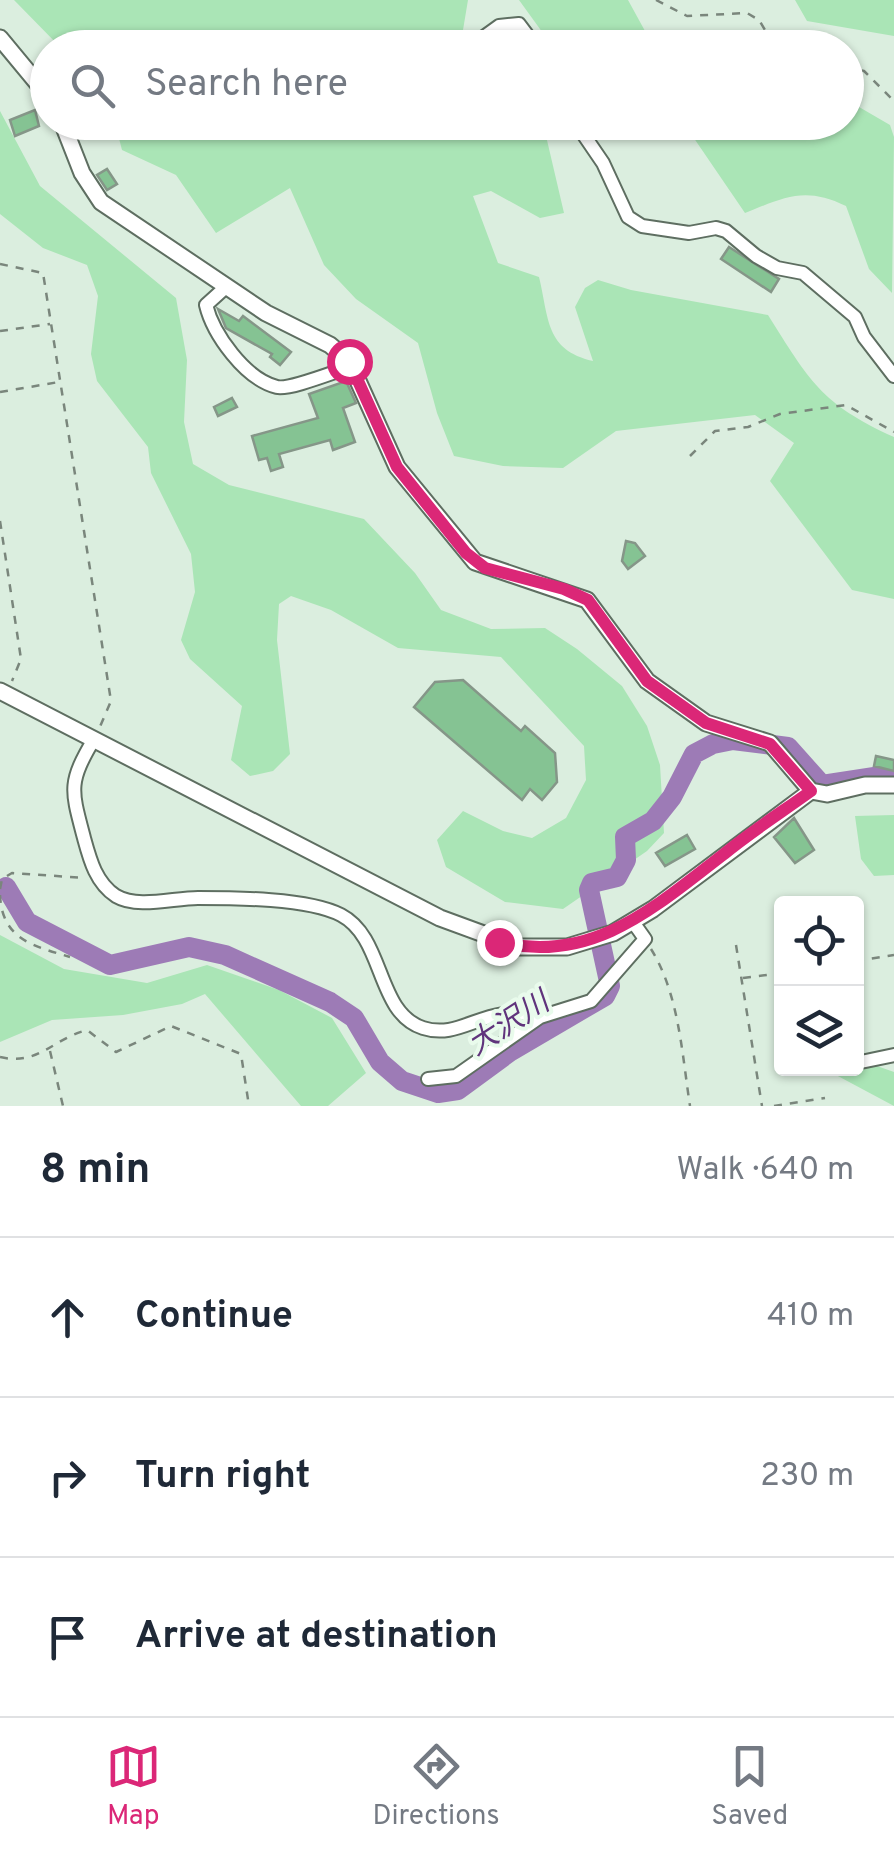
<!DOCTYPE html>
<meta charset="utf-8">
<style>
body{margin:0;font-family:Overpass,"Noto Sans JP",sans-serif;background:#f6f6f7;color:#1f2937}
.controls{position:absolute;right:30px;bottom:30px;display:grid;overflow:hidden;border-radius:10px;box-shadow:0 2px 8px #0004}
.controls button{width:90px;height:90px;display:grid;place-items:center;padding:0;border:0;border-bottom:2px solid #e0e1e3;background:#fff;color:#1f2937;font:50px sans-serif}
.stop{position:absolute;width:30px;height:30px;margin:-22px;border:8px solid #db2777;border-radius:50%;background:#fff}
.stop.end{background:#db2777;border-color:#fff;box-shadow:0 2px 10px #0008}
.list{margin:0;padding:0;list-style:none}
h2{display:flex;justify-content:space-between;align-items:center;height:130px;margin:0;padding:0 40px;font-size:42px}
h2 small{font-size:32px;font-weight:400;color:#747a83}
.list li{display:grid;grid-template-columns:65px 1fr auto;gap:30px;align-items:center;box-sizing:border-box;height:160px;padding:0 40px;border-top:2px solid #e0e1e3}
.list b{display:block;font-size:38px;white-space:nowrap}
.list em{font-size:32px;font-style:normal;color:#747a83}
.icon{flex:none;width:55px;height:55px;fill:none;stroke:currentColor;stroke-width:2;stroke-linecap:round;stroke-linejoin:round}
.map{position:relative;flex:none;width:894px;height:1106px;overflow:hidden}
.search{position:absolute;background:#fff;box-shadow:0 2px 8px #0004;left:30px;right:30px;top:30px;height:110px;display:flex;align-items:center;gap:25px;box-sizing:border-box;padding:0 35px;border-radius:55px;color:#747a83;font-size:38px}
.sheet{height:610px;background:#fff}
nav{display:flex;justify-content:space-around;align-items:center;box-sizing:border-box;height:140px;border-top:2px solid #e0e1e3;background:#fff;font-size:28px;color:#747a83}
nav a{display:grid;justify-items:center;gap:5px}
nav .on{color:#db2777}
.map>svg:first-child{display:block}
</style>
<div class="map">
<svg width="894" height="1106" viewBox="0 0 894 1106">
<rect width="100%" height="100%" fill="#dbeedf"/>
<path fill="#aae5b6" d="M 14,0 L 468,0 L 463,30 L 476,47 L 60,47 Z
M 519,0 L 628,0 L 645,31 L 664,47 L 553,47 Z
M 795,0 L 894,0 L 894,36 L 807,21 Z
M 847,100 L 890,125 L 894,137 L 892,293 L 869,269 L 846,206 C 805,186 785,197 745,213 L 687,128 L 643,127 L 640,123 L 846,122 Z
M 0,111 L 40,186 L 176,298 L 187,360 L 184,422 L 193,464 L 229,485 L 364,519 L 415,573 L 441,610 L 491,629 L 545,628 L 577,649 L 622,686 L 647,726 L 660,765 L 664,833 L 647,851 L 563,909 L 505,902 L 446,867 L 437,840 L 463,811 L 503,831 L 532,838 L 566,818 L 586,780 L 584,746 L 501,657 L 398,648 L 331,610 L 291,596 L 279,604 L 277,640 L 290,754 L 273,771 L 250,776 L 231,760 L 242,706 L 190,659 L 181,640 L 195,592 L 191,554 L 151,473 L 148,447 L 97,381 L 91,354 L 98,296 L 87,265 L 43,248 L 0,214 Z
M 115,123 L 543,123 L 564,213 L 540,218 L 491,191 L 473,196 L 498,263 L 539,277 C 549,318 545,350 593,361 L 575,307 L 585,288 L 598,280 L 631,290 L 768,315 C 809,380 821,404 894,437 L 894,599 L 852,590 L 770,481 L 794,443 L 755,415 L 616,431 L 563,468 L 503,466 L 454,456 L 437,413 L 418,343 L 356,299 L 324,265 L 290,188 L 216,233 L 176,175 L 122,150 Z
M 894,815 L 894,875 L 874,876 L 861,859 L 855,816 Z
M 0,935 L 64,969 L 147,983 L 207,965 L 279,990 L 332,1018 L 366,1073 L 328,1106 L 301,1106 L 205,994 L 182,1004 L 123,1015 L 52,1020 L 0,1042 Z
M 877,1066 L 894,1072 L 894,1106 L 836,1075 Z"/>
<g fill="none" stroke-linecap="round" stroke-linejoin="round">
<path stroke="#9d7bb6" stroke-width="20" d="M 6,887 L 27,922 L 110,965 L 189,947 L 225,955 L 330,1002 L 354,1018 L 380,1062 L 402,1081 L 438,1093 L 458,1090 L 511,1051 L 605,996 L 610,986 L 589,890 L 592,883 L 617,877 L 626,860 L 625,837 L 653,821 L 672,797 L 694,754 L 713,744 L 733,740 L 788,747 L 822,785 L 894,774"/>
</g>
<path fill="#85c393" stroke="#859688" stroke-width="2.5" d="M 35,110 L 39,126 L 15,136 L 10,120 Z
M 107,169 L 117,184 L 107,190 L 97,175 Z
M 729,247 L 779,279 L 771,292 L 721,259 Z
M 218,309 L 239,321 L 243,316 L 291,352 L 280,365 L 270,357 L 272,354 L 226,328 Z
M 346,381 L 356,403 L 343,408 L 355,442 L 333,450 L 330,440 L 279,454 L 283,467 L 271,471 L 267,458 L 259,460 L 252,436 L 318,418 L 309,394 Z
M 232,398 L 237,407 L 218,416 L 214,407 Z
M 626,541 L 635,543 L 645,556 L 628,569 L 622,561 Z
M 463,680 L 521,731 L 525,726 L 555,753 L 557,782 L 542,800 L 530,789 L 522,800 L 414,707 L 435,682 Z
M 876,756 L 894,760 L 894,771 L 874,766 Z
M 794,818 L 814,850 L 795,863 L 774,837 Z
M 687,835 L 695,849 L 665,866 L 656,853 Z"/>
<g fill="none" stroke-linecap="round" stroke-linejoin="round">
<defs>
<path id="minor" d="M 481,39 L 499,26 L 519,24 L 537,48
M 575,122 L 603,163 L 628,217 L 642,226 L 689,233 L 716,228 L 726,231 L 756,256 L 777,268 L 803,273 L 855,317 L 864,337 L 894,376
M 227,286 L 206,305 C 213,334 245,379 277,387 C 290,390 336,371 353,366
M 94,739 C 68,783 71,789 84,838 C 90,860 96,883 116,896 C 138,909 173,898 198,898 C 235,898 308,898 341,915 C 385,938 376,1013 423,1028 C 463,1041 486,1001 540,1017
M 856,1063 L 894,1055
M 428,1079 L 456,1076 L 540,1017 L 591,1001 L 645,939 L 633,922"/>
<path id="tertiary" d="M 0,38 L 48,96
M 62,122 L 82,173 L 101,202 L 266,313 L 330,345 L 349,361 L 397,467 L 475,562 L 587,600 L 647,681 L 706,723 L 770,743 L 811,791 L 827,794 L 865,785 L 894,785
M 0,691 L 440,918 L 519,947 L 567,947 L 613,933 L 653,909 L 811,791"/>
</defs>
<use href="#minor" stroke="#5e6e61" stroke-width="16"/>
<use href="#tertiary" stroke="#5e6e61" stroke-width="19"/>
<path stroke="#7a867c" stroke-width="2.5" stroke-dasharray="8 8" stroke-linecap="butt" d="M 656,0 L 687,16 L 747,13 L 759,20 L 776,48
M 846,67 L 864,71 L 894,101
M 0,264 L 43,273 L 111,701 L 99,729
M 0,331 L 50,324
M 0,392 L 59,382
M 690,456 L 715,431 L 748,427 L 780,414 L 846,405 L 894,432
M 0,521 L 21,659 L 12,681
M 0,889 L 2,879 L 12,873 L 86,878
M 0,895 C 2,940 34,946 70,957
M 736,945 L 762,1106
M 651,949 C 679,994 682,1054 690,1106
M 856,961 L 894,955
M 743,978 L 782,973
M 50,1051 L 63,1106
M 0,1057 C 39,1066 52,1039 87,1030 L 116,1052 L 171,1026 L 241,1054 L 249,1106
M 774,1106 L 825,1098"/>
<use href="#minor" stroke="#fff" stroke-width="12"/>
<use href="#tertiary" stroke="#fff" stroke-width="15"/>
</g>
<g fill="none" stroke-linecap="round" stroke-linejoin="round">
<path stroke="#db2777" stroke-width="12" d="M 349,361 L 397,467 L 466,553 L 485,568 L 564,589 L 588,600 L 647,681 L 706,723 L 770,744 L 811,791 C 782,812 752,831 724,854 C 655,907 592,965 499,942"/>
</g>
<g text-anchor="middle" stroke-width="8" stroke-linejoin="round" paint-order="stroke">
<g font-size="30" font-style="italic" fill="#60347c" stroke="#e9fbec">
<text transform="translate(508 1023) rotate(-33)" y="10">大沢川</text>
</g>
</g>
</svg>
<div class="controls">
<button><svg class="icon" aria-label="locate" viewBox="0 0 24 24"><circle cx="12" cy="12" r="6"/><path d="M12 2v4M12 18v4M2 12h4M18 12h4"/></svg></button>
<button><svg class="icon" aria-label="layers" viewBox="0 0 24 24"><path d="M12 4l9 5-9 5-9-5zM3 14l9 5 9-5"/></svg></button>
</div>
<div class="stop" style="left:349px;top:361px"></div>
<div class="stop end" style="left:499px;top:942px"></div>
<div class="search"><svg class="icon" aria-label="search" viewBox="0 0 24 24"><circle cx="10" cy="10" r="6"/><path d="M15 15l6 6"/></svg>Search here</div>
</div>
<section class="sheet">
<h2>8 min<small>Walk · 640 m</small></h2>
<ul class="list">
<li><svg class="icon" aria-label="ahead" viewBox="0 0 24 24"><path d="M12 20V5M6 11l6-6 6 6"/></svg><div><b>Continue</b></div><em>410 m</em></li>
<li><svg class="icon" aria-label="right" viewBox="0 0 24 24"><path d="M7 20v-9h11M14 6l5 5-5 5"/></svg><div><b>Turn right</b></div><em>230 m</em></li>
<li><svg class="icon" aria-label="arrive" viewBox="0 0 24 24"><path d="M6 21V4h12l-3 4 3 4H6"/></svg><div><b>Arrive at destination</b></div></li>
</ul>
</section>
<nav>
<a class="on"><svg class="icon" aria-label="map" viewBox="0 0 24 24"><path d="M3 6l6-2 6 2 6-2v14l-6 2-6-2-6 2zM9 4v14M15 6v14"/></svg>Map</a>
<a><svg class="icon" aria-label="directions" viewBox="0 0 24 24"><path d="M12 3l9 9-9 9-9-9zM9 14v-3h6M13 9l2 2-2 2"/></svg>Directions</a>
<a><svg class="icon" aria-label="saved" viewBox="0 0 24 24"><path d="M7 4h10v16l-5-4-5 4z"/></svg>Saved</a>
</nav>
